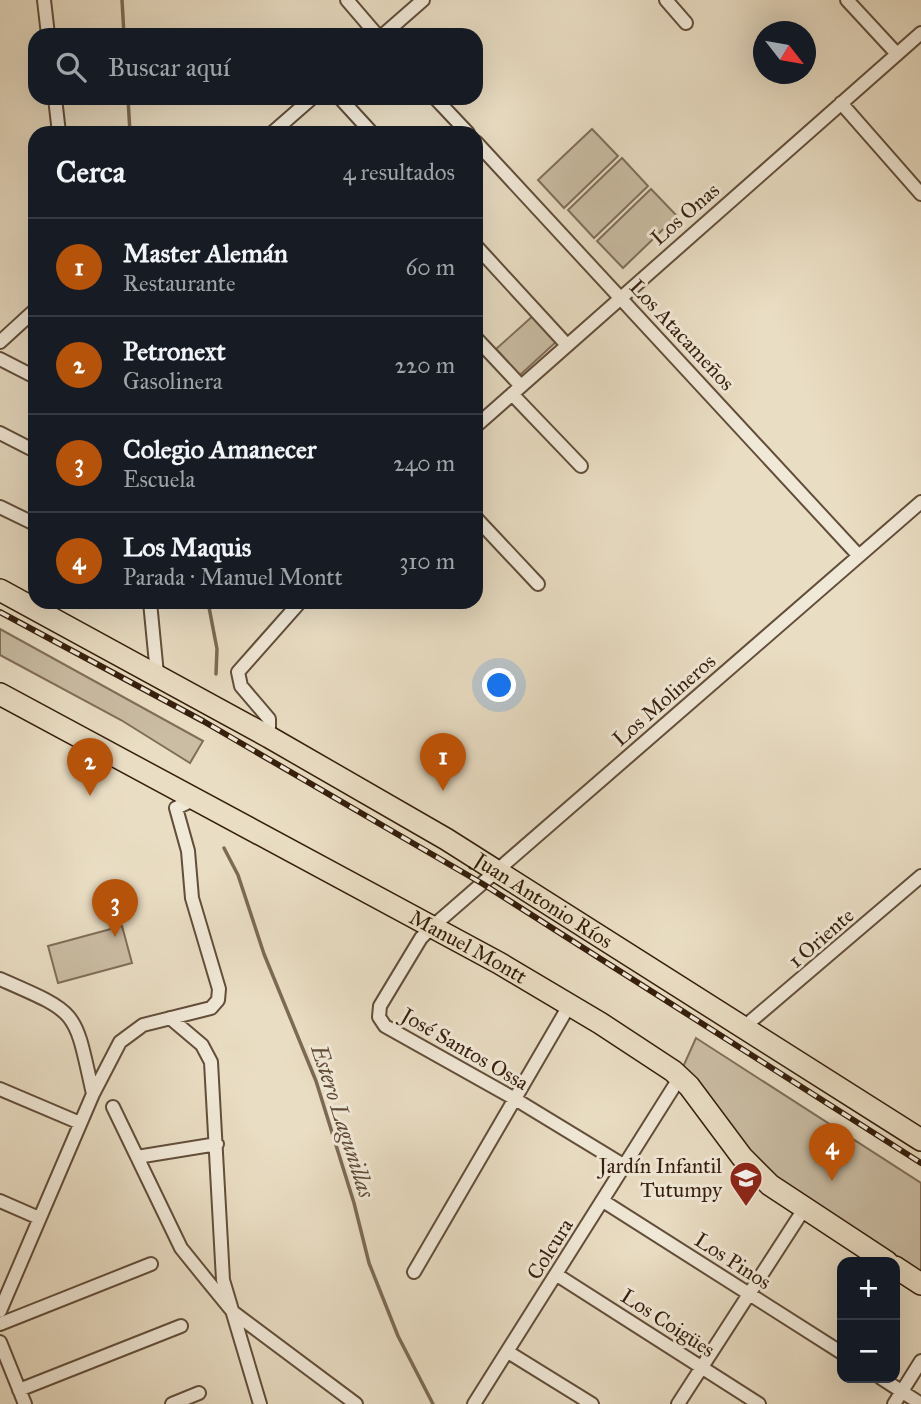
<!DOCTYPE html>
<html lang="es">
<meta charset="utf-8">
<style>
body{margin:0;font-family:"IM FELL Great Primer",serif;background:#242831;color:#f1f3f6}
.controls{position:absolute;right:21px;bottom:21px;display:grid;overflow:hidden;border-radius:14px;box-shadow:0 7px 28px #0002}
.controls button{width:63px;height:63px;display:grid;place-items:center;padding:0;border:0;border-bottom:2px solid #363941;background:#171b24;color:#f1f3f6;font:35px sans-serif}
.compass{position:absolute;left:753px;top:21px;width:63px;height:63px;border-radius:50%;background:#171b24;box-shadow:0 7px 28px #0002;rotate:121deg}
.you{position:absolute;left:500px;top:686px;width:24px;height:24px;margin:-18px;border:5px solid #fff;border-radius:50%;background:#1a73e8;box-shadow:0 0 0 10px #1a73e833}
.badge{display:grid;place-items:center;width:46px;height:46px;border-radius:50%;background:#b45309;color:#fff;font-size:23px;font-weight:700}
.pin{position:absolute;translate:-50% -58px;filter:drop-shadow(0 2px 4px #0008)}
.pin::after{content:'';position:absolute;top:37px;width:24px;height:21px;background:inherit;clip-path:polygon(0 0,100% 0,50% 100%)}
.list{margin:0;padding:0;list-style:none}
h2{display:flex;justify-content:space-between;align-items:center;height:91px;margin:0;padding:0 28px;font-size:30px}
h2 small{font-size:23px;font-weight:400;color:#9ea1a6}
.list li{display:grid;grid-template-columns:46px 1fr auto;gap:21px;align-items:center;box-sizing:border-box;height:98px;padding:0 28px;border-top:2px solid #363941}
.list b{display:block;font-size:26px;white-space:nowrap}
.list p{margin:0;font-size:23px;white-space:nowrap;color:#9ea1a6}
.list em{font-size:23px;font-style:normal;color:#9ea1a6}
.icon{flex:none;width:38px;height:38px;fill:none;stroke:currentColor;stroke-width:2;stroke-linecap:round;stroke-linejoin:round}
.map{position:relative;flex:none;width:921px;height:1404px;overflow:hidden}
.search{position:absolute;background:#171b24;box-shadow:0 7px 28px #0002;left:28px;top:28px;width:455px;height:77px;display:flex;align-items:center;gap:18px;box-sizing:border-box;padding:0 24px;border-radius:21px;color:#9ea1a6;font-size:26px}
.panel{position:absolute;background:#171b24;box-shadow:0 7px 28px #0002;left:28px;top:126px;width:455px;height:483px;border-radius:21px}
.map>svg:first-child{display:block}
</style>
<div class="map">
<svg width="921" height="1404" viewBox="0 0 921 1404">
<rect width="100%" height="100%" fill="#e9ddc3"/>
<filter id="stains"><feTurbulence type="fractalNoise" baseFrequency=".00286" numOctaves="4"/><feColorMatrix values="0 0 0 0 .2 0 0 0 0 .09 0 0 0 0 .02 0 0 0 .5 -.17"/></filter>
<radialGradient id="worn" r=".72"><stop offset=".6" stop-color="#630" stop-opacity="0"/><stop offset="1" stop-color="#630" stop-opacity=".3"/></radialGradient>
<path fill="#cabda4" stroke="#806e58" stroke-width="2" d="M 592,129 L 618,156 L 564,208 L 538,180 Z
M 622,158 L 648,186 L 594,238 L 568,210 Z
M 651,189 L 677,216 L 623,268 L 597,241 Z
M 534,315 L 557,341 L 520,375 L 496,349 Z
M 0,629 L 203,741 L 190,763 L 121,720 L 0,655 Z
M 122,926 L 132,963 L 58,983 L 48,946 Z
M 696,1038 L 921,1183 L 921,1274 L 765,1172 L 682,1069 Z"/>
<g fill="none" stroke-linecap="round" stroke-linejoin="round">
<path stroke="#7c6a55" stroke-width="3.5" d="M 122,0 L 124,35
M 128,98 L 130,133
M 208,602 L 217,649 L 216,674
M 224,848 L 238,875 L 264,954 L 316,1081 L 354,1203 L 369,1263 L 398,1336 L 433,1404"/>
<defs>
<path id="street" d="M 44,0 L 48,35
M 347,0 L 377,35
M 666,0 L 686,23
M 847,0 L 897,54
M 383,35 L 423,0
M 55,98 L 59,133
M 340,98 L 372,133
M 435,98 L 468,133
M 841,103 L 921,194
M 272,133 L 312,98
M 476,142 L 859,556
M 476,246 L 566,344
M 476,338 L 521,386
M 0,342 L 35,310
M 0,359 L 35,377
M 512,394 L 581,466
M 476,426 L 921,33
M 0,433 L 35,451
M 0,507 L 35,524
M 476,518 L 538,584
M 150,602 L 157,674
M 269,737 L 269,719 L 241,686 L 238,672 L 300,602
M 0,979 C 80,1014 74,1009 93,1094
M 170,1018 L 202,1045 L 211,1062 L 223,1280 L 260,1404
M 744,1027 L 921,876
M 0,1089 L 80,1123
M 113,1107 L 181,1248 L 206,1279 L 233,1312 L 356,1404
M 137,1157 L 217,1144
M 625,1166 L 515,1099 L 385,1026 L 379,1017 L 380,1006 L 421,938 L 432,927 L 921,502
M 0,1201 L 39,1218
M 603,1201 L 842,1353
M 414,1272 L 570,1004
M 557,1275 L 759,1404
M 0,1311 L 93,1094 L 120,1042 L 143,1025 L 211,1008 L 218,1000 L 219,989 L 192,898 L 188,851 L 176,808 L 195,799
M 0,1324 L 151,1264
M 0,1342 L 25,1404
M 508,1352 L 592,1404
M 881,1378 L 921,1404
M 19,1390 L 181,1326
M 172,1404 L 199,1393
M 474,1404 L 680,1077
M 678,1404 L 804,1209
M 894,1404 L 921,1361"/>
<g id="primary">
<path id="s1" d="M 0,590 L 269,737 L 446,839 L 921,1140"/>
<path id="s2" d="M 0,694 L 499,963 L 600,1023 L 673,1071 L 689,1086 L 742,1157 L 770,1185 L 887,1262"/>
<path d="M 895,1267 L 921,1284"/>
</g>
</defs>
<use href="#street" stroke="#624e3a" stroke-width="16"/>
<use href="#primary" stroke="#351e0c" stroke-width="24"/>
<use href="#street" stroke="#f1e9d8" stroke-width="12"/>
<use href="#primary" stroke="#e9ddc3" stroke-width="21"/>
<defs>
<path id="rail" d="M 0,612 L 203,721 L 483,884 L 921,1163"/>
</defs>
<use href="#rail" stroke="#351e0c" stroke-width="6"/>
<use href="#rail" stroke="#f1e9d8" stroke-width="3.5" stroke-dasharray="10" stroke-linecap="butt"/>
</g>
<defs>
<symbol id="school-pin" viewBox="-11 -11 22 30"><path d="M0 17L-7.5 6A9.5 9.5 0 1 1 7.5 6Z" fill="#8f2418" stroke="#f1e9d8"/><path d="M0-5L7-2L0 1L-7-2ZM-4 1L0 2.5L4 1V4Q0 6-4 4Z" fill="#fff"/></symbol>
</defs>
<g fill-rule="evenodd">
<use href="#school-pin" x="727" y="1159" width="38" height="52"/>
</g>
<g text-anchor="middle" stroke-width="6" stroke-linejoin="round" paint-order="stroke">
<g font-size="21" fill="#351e0c" stroke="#f1e9d8">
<text transform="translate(685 214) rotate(-41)" y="7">Los Onas</text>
<text transform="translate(682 335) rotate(47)" y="7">Los Atacameños</text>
<text transform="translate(664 700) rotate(-41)" y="7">Los Molineros</text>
<text dy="7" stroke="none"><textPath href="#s1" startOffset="626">Juan Antonio Ríos</textPath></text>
<text transform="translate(821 938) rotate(-41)" y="7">1 Oriente</text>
<text dy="7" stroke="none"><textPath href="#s2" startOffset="532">Manuel Montt</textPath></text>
<text transform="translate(465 1049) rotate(30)" y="7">José Santos Ossa</text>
<text transform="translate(550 1249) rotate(-58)" y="7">Colcura</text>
<text transform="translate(733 1261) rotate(33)" y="7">Los Pinos</text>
<text transform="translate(668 1323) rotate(33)" y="7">Los Coigües</text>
</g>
<g font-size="21" fill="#351e0c" stroke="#f1e9d8" text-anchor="end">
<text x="722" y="1173">Jardín Infantil<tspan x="722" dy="24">Tutumpy</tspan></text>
</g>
<g font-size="23" font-style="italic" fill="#5f4a36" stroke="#f1e9d8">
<text transform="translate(343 1121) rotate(72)" y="8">Estero Lagunillas</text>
</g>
</g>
<rect width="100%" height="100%" filter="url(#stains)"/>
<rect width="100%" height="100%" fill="url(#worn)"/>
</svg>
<div class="controls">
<button>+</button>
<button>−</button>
</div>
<svg class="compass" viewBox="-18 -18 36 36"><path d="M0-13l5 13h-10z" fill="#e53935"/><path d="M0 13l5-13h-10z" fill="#9ea1a6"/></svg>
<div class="you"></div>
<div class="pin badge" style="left:443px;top:791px">1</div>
<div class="pin badge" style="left:90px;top:796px">2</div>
<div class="pin badge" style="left:115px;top:937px">3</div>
<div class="pin badge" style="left:832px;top:1181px">4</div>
<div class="search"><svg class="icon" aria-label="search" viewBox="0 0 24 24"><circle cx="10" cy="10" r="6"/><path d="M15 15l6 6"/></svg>Buscar aquí</div>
<section class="panel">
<h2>Cerca<small>4 resultados</small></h2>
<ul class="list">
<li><span class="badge">1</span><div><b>Master Alemán</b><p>Restaurante</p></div><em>60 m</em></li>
<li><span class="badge">2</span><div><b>Petronext</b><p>Gasolinera</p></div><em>220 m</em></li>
<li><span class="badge">3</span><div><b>Colegio Amanecer</b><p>Escuela</p></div><em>240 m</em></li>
<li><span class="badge">4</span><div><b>Los Maquis</b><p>Parada · Manuel Montt</p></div><em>310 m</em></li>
</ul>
</section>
</div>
